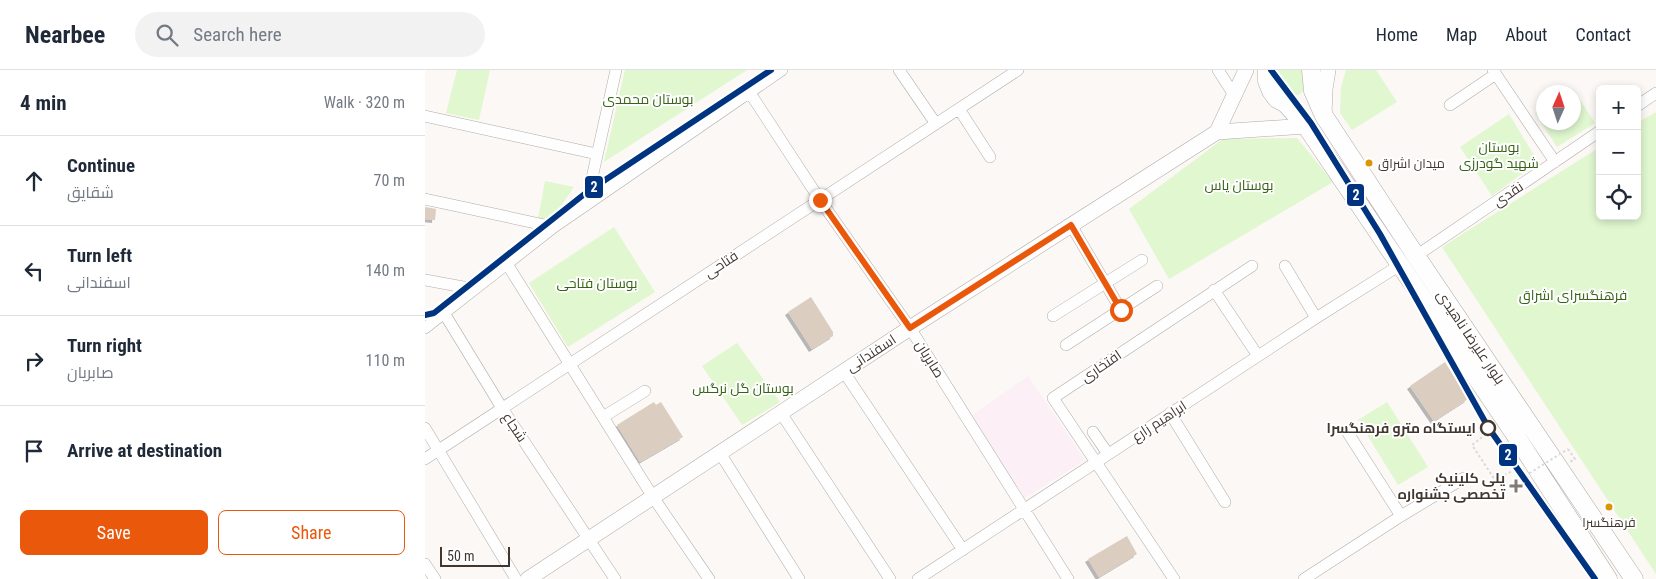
<!DOCTYPE html>
<meta charset="utf-8">
<style>
body{margin:0;font-family:"Roboto Condensed",Cairo,sans-serif;background:#f2f2f3;color:#1f2937}
.controls{position:absolute;right:15px;top:15px;display:grid;overflow:hidden;border-radius:8px;box-shadow:0 2px 8px #0003}
.controls button{width:45px;height:45px;display:grid;place-items:center;padding:0;border:0;border-bottom:1px solid #e0e1e3;background:#fff;color:#1f2937;font:25px sans-serif}
.compass{position:absolute;left:1111px;top:15px;width:45px;height:45px;border-radius:50%;background:#fff;box-shadow:0 2px 8px #0003;rotate:3deg}
.scale{position:absolute;left:15px;bottom:12px;width:70px;box-sizing:border-box;padding-left:5px;border:2px solid #41372f;border-top:0;font-size:14px;line-height:18px;white-space:nowrap;color:#41372f;-webkit-text-stroke:4px #fff;paint-order:stroke}
.stop{position:absolute;width:15px;height:15px;margin:-11px;border:4px solid #ea580c;border-radius:50%;background:#fff}
.stop.end{background:#ea580c;border-color:#fff;box-shadow:0 1px 5px #0008}
.list{margin:0;padding:0;list-style:none}
h2{display:flex;justify-content:space-between;align-items:center;height:65px;margin:0;padding:0 20px;font-size:21px}
h2 small{font-size:16px;font-weight:400;color:#747a83}
.list li{display:grid;grid-template-columns:32px 1fr auto;gap:15px;align-items:center;box-sizing:border-box;height:90px;padding:0 20px;border-top:1px solid #e0e1e3}
.list b{display:block;font-size:19px;white-space:nowrap}
.list p{margin:0;font-size:16px;white-space:nowrap;color:#747a83}
.list em{font-size:16px;font-style:normal;color:#747a83}
.actions{display:flex;gap:10px;padding:15px 20px}
.actions a{flex:1;padding:11px 0;border:1px solid #ea580c;border-radius:8px;text-align:center;font-size:18px;color:#ea580c}
.actions .main{background:#ea580c;color:#fff}
.icon{flex:none;width:28px;height:28px;fill:none;stroke:currentColor;stroke-width:2;stroke-linecap:round;stroke-linejoin:round}
.map{position:relative;flex:none;width:1231px;height:509px;overflow:hidden}
header{display:flex;align-items:center;gap:30px;box-sizing:border-box;height:70px;padding:0 25px;background:#fff;border-bottom:1px solid #e0e1e3}
header strong{font-size:24px}
nav{display:flex;gap:28px;margin-inline-start:auto;font-size:18px}
.search{width:350px;height:45px;background:#f2f2f3;display:flex;align-items:center;gap:12px;box-sizing:border-box;padding:0 18px;border-radius:28px;color:#747a83;font-size:19px}
main{display:flex}
aside{flex:1;background:#fff}
.map>svg:first-child{display:block}
</style>
<header>
<strong>Nearbee</strong>
<div class="search"><svg class="icon" aria-label="search" viewBox="0 0 24 24"><circle cx="10" cy="10" r="6"/><path d="M15 15l6 6"/></svg>Search here</div>
<nav><a>Home</a><a>Map</a><a>About</a><a>Contact</a></nav>
</header>
<main>
<aside>
<h2>4 min<small>Walk · 320 m</small></h2>
<ul class="list">
<li><svg class="icon" aria-label="ahead" viewBox="0 0 24 24"><path d="M12 20V5M6 11l6-6 6 6"/></svg><div><b>Continue</b><p>شقایق</p></div><em>70 m</em></li>
<li><svg class="icon" aria-label="left" viewBox="0 0 24 24"><path d="M17 20v-9H6M10 6l-5 5 5 5"/></svg><div><b>Turn left</b><p>اسفندانی</p></div><em>140 m</em></li>
<li><svg class="icon" aria-label="right" viewBox="0 0 24 24"><path d="M7 20v-9h11M14 6l5 5-5 5"/></svg><div><b>Turn right</b><p>صابریان</p></div><em>110 m</em></li>
<li><svg class="icon" aria-label="arrive" viewBox="0 0 24 24"><path d="M6 21V4h12l-3 4 3 4H6"/></svg><div><b>Arrive at destination</b></div></li>
</ul>
<div class="actions"><a class="main">Save</a><a>Share</a></div>
</aside>
<div class="map">
<svg width="1231" height="509" viewBox="0 0 1231 509">
<defs>
<filter id="shadow"><feDropShadow dx="-3" dy="3" stdDeviation="0" flood-color="#0004"/></filter>
</defs>
<rect width="100%" height="100%" fill="#fbf8f5"/>
<path fill="#fceff6" d="M 603,306 L 660,390 L 600,428 L 546,346 Z"/>
<path fill="#e0f7d0" d="M 32,0 L 65,0 L 54,50 L 21,43 Z
M 200,0 L 322,0 L 179,92 Z
M 849,0 L 882,0 C 882,18 878,32 856,24 L 847,3 Z
M 921,0 L 951,0 L 972,32 L 927,60 L 915,43 L 916,17 Z
M 1148,19 L 1170,53 L 1132,77 L 1110,43 L 1118,38 L 1118,52 L 1148,52 L 1148,22 L 1143,22 Z
M 1231,42 L 1231,504 L 1017,177 L 1175,77 L 1175,146 L 1212,146 L 1212,53 Z
M 1084,44 L 1113,92 L 1067,126 L 1035,77 Z
M 872,68 L 908,112 L 744,209 L 704,139 L 798,69 Z
M 120,111 L 149,117 L 126,150 L 113,149 Z
M 189,157 L 230,222 L 143,277 L 104,213 Z
M 312,273 L 355,332 L 317,355 L 277,296 Z
M 962,332 L 1003,397 L 973,415 L 933,350 Z"/>
<path fill="#dbcdbf" filter="url(#shadow)" d="M 0,137 L 11,139 L 10,150 L 0,149 Z
M 386,227 L 408,262 L 408,266 L 387,279 L 363,242 Z
M 1020,292 L 1043,329 L 1009,351 L 985,316 Z
M 229,332 L 231,335 L 236,332 L 258,367 L 215,392 L 192,355 Z
M 702,466 L 712,484 L 674,507 L 663,489 Z"/>
<g fill="none" stroke-linecap="round" stroke-linejoin="round">
<defs>
<path id="street" d="M 474,0 L 511,54
M 793,0 L 809,25
M 1068,0 L 1130,92
M 325,23 L 395,130 L 485,258 L 643,509
M 1025,35 L 1071,4
M 1212,36 L 1231,23
M 534,39 L 565,87
M 0,46 L 172,84
M 0,129 L 129,157
M 161,135 L 191,0
M 646,155 L 696,240
M 991,186 L 1175,61
M 82,194 L 228,427 L 284,509
M 860,196 L 891,248
M 0,210 L 49,219
M 789,220 L 833,286
M 19,243 L 77,338 L 190,509
M 628,246 L 717,190
M 0,258 L 129,157 L 357,0
M 641,275 L 732,216
M 419,302 L 538,480
M 356,343 L 465,509
M 745,343 L 800,432
M 178,347 L 220,321
M 0,358 L 91,509
M 668,362 L 683,384
M 923,363 L 976,446
M 295,383 L 374,509
M 0,389 L 593,0
M 0,494 L 10,509
M 493,509 L 891,248 L 975,195
M 749,509 L 628,328 L 827,196
M 879,509 L 976,446 L 1039,408"/>
<path id="secondary" d="M 899,46 L 900,19 L 903,0
M 792,62 L 821,0
M 103,509 L 485,258 L 792,62 L 881,56"/>
<path id="primary" d="M 842,0 L 842,11 L 846,21 L 852,29 L 861,34 L 881,56 L 1089,363 L 1183,509
M 886,0 L 888,21 L 899,46 L 991,186 L 1209,509"/>
</defs>
<use href="#street" stroke="#b1aba6" stroke-width="12"/>
<use href="#secondary" stroke="#b1aba6" stroke-width="16"/>
<use href="#primary" stroke="#b1aba6" stroke-width="19"/>
<path stroke="#dbd9d9" stroke-width="2" stroke-dasharray="2.5 2.5" stroke-linecap="butt" d="M 1069,358 L 1047,375 L 1070,410 L 1095,397
M 1143,379 L 1150,389 L 1145,392"/>
<use href="#street" stroke="#fefefe" stroke-width="11"/>
<use href="#secondary" stroke="#fefefe" stroke-width="15"/>
<use href="#primary" stroke="#fefefe" stroke-width="18"/>
<path stroke="#dbd9d9" stroke-width="2" stroke-dasharray="2.5 2.5" stroke-linecap="butt" d="M 1100,406 L 1143,379"/>
<defs>
<path id="metro-1" d="M 846,0 L 886,53 L 955,164 L 1063,357 L 1170,509
M 0,245 L 9,243 L 162,122 L 346,0"/>
</defs>
<use href="#metro-1" stroke="#fff" stroke-width="10"/>
<use href="#metro-1" stroke="#003380" stroke-width="6"/>
</g>
<g fill="none" stroke-linecap="round" stroke-linejoin="round">
<path stroke="#ea580c" stroke-width="6" d="M 395,130 L 485,258 L 646,155 L 696,240"/>
</g>
<g fill="#dc9507" stroke="#fff" stroke-width="2">
<circle cx="944" cy="93" r="4.5"/>
<circle cx="1184" cy="437" r="4.5"/>
</g>
<circle fill="#fff" stroke="#41372f" stroke-width="2.5" cx="1063" cy="358" r="7"/>
<path fill="#827b74" stroke="#fff" stroke-width="2" d="M1088.5 408.5h5v5h5v5h-5v5h-5v-5h-5v-5h5z"/>
<g text-anchor="middle" stroke-width="4" stroke-linejoin="round" paint-order="stroke">
<g font-size="13" fill="#41372f" stroke="#fff" text-anchor="start">
<text x="953" y="98">میدان اشراق</text>
<text x="1184" y="457" text-anchor="middle">فرهنگسرا</text>
</g>
<g font-size="14" fill="#376316" stroke="#fff">
<text x="223" y="34">بوستان محمدی</text>
<text x="1074" y="82">بوستان<tspan x="1074" dy="16">شهید گودرزی</tspan></text>
<text x="814" y="120">بوستان یاس</text>
<text x="172" y="218">بوستان فتاحی</text>
<text x="1148" y="230">فرهنگسرای اشراق</text>
<text x="318" y="323">بوستان گل نرگس</text>
</g>
<g font-size="14" fill="#41372f" stroke="#fff">
<text transform="translate(1083 124) rotate(-34)" y="5">نقدی</text>
<text transform="translate(296 194) rotate(-33)" y="5">فتاحی</text>
<text transform="translate(1046 267) rotate(56)" y="5">بلوار علیرضا ناهیدی</text>
<text transform="translate(446 283) rotate(-33)" y="5">اسفندانی</text>
<text transform="translate(505 289) rotate(58)" y="5">صابریان</text>
<text transform="translate(676 296) rotate(-34)" y="5">افتخاری</text>
<text transform="translate(734 351) rotate(-33)" y="5">ابراهیم زارع</text>
<text transform="translate(90 357) rotate(56)" y="5">شجاع</text>
</g>
<g font-size="14" font-weight="bold" fill="#41372f" stroke="#fff" text-anchor="end">
<text x="1051" y="363">ایستگاه مترو فرهنگسرا</text>
</g>
<g font-size="14" font-weight="bold" fill="#41372f" stroke="#fff" text-anchor="end">
<text x="1080" y="413">پلی کلینیک<tspan x="1080" dy="16">تخصصی جشنواره</tspan></text>
</g>
</g>
<g stroke="#fff" stroke-width="2">
<rect x="159" y="105" width="20" height="24" rx="5" fill="#003380"/>
<rect x="921" y="113" width="19" height="24" rx="5" fill="#003380"/>
<rect x="1073" y="373" width="20" height="24" rx="5" fill="#003380"/>
</g>
<g font-size="14" text-anchor="middle" font-weight="bold" fill="#fff">
<text x="169" y="122">2</text>
<text x="931" y="130">2</text>
<text x="1083" y="390">2</text>
</g>
</svg>
<div class="controls">
<button>+</button>
<button>−</button>
<button><svg class="icon" aria-label="locate" viewBox="0 0 24 24"><circle cx="12" cy="12" r="6"/><path d="M12 2v4M12 18v4M2 12h4M18 12h4"/></svg></button>
</div>
<svg class="compass" viewBox="-18 -18 36 36"><path d="M0-13l5 13h-10z" fill="#e53935"/><path d="M0 13l5-13h-10z" fill="#747a83"/></svg>
<div class="scale">50 m</div>
<div class="stop" style="left:696px;top:240px"></div>
<div class="stop end" style="left:395px;top:130px"></div>
</div>
</main>
